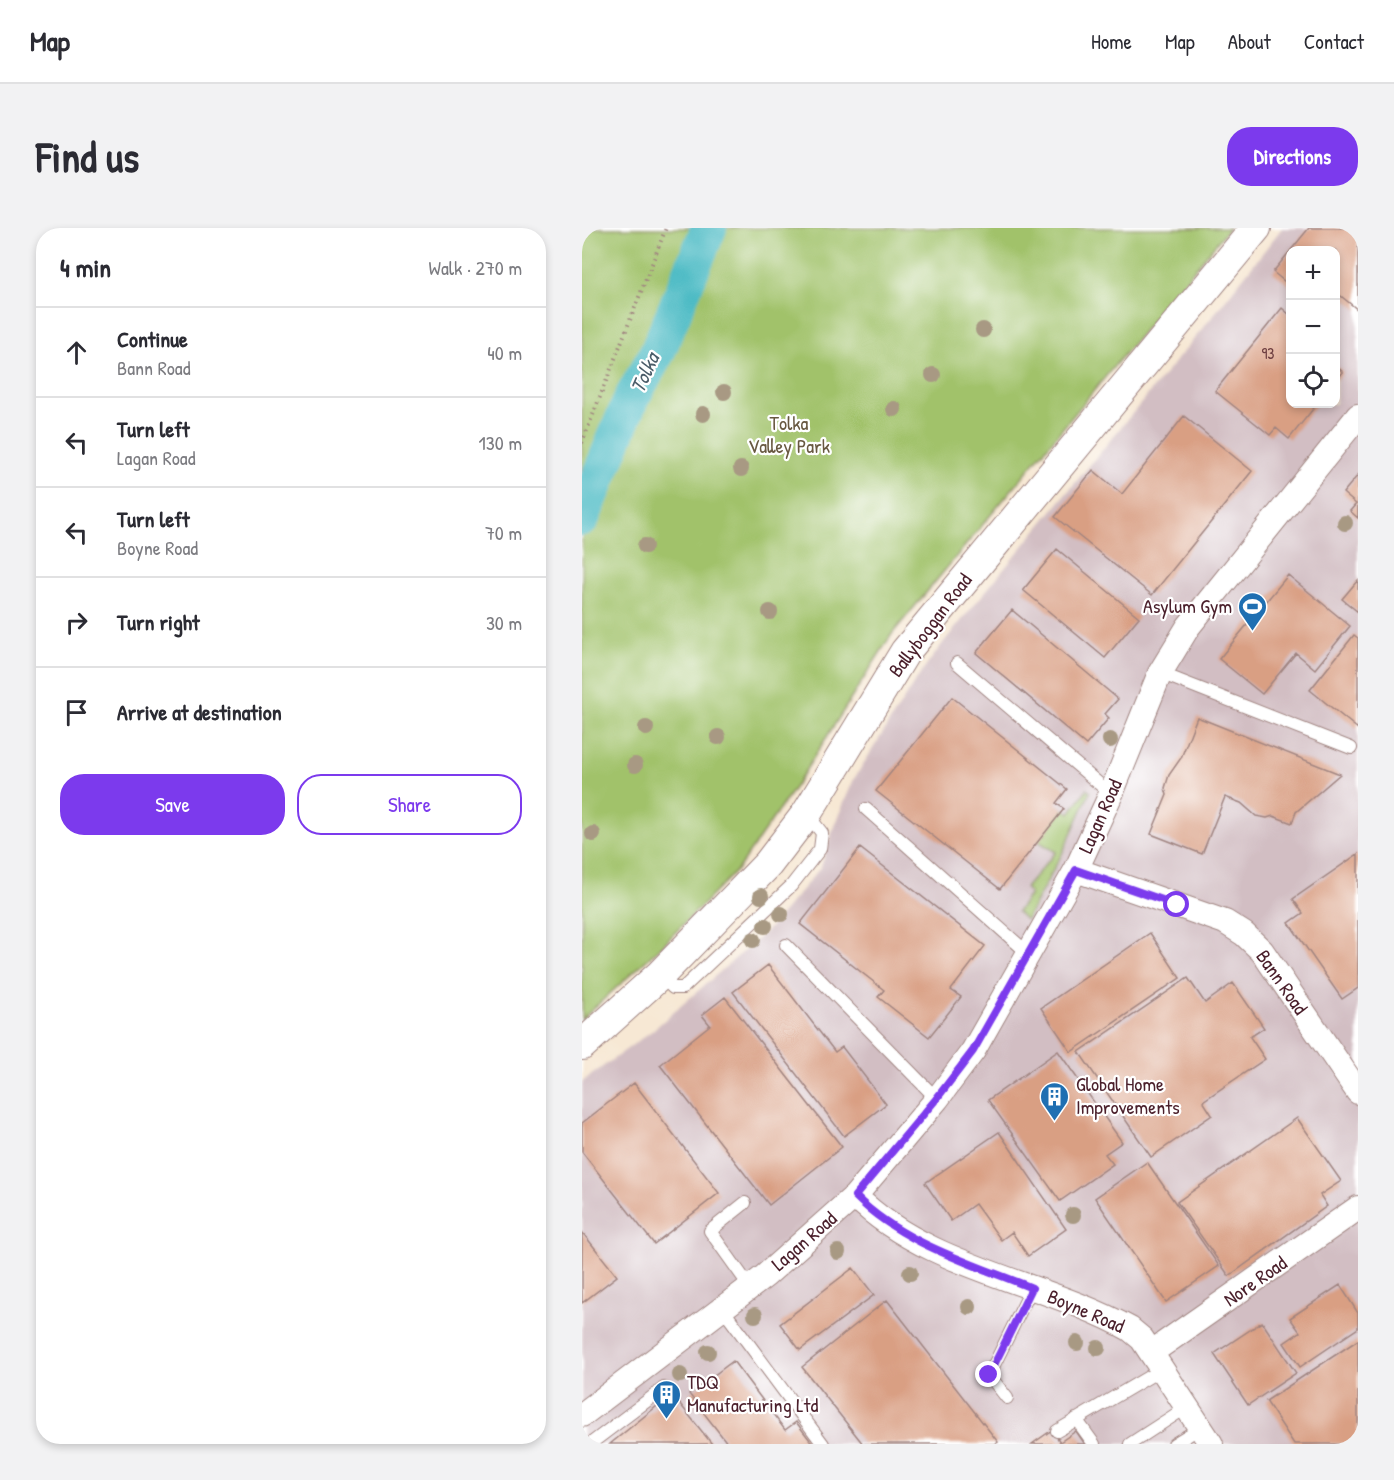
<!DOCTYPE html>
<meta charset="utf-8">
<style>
body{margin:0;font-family:"Patrick Hand",sans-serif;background:#f2f2f3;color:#2b2b33}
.controls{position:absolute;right:18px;top:18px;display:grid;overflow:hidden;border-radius:12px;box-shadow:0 3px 9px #0003}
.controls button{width:54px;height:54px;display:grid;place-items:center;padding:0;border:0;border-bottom:2px solid #e1e1e2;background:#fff;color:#2b2b33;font:30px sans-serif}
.stop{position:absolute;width:18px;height:18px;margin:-14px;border:4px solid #7c3aed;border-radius:50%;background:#fff}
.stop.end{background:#7c3aed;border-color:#fff;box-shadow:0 2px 6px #0008}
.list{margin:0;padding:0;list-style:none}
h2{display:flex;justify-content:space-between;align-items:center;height:78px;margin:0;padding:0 24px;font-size:26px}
h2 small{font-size:20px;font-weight:400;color:#7c7c81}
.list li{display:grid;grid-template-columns:39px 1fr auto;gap:18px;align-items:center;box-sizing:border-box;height:90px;padding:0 24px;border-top:2px solid #e1e1e2}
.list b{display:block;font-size:22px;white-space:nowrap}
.list p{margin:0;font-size:20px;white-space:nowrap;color:#7c7c81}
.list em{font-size:20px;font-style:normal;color:#7c7c81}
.actions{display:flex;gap:12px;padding:18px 24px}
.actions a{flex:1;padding:14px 0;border:2px solid #7c3aed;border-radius:24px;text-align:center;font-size:21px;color:#7c3aed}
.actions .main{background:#7c3aed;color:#fff}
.icon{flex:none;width:33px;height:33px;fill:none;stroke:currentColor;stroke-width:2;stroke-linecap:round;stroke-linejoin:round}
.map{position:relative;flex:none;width:776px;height:1216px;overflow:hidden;border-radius:24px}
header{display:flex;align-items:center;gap:36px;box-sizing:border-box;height:84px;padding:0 30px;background:#fff;border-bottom:2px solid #e1e1e2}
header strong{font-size:28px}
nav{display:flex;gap:33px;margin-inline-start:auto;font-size:21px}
.intro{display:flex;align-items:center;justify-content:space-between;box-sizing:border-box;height:144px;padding:0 36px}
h1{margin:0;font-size:42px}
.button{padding:15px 27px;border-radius:24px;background:#7c3aed;color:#fff;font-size:21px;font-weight:700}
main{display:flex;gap:36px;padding:0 36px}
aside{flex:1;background:#fff;border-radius:24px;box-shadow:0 3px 9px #0003}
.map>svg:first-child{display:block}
</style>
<header>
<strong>Map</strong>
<nav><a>Home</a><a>Map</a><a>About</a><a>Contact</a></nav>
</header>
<div class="intro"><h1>Find us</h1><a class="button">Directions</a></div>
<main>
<aside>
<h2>4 min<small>Walk · 270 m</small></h2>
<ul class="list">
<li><svg class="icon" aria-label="ahead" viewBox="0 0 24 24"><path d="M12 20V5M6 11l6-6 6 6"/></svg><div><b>Continue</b><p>Bann Road</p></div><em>40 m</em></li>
<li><svg class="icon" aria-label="left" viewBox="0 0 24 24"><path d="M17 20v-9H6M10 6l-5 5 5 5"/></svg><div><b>Turn left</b><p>Lagan Road</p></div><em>130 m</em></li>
<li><svg class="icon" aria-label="left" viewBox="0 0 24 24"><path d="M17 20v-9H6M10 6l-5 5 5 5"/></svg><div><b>Turn left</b><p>Boyne Road</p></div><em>70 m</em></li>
<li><svg class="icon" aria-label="right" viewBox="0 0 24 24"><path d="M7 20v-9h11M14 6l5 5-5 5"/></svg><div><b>Turn right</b></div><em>30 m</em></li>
<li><svg class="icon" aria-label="arrive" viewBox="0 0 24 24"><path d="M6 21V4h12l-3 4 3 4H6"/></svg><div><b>Arrive at destination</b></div></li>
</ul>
<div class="actions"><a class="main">Save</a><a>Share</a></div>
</aside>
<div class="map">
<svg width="776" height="1216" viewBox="0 0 776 1216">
<rect width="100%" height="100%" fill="#fff"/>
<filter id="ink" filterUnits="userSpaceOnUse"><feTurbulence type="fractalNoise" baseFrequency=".0167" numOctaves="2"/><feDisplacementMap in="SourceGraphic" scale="12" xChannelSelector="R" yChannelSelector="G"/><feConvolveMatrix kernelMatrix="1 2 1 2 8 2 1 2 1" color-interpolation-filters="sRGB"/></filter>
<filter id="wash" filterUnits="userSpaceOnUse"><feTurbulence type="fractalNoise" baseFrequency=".008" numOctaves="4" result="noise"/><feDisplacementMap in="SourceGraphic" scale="24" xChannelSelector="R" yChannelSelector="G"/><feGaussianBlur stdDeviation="1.35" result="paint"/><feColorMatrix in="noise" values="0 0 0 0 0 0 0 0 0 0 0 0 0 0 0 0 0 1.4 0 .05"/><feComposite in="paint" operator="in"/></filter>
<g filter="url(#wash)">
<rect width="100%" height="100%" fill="#f7e8d4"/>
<path fill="#d2bec3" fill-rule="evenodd" d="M 700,0 L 776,0 L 776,1216 L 0,1216 L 0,854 L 71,802 L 185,703 L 239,639 L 252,598 L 272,551 L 332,455 L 361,415 L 630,89 ZM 708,22 L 754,22 L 754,176 L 708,176 Z"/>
<path fill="#a1c26a" stroke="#76704a" stroke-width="1.5" d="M 0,0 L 647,0 L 310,406 L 215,556 L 156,641 L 79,719 L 0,791 Z
M 505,561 L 508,564 L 480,626 L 444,692 L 435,684 L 448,666 L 443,660 L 474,624 L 456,613 L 482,581 L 488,585 Z"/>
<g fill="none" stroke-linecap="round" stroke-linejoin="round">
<path stroke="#4dbbc5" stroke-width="36" d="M 0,290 L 49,171 L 75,125 L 127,0"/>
</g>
<g id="blocks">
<path fill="#d99f83" d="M 727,0 L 776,0 L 776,82 L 754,64 L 754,22 L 709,22 Z
M 708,23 L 708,58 L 691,44 Z
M 700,80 L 708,87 L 708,176 L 735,176 L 707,211 L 694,200 L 688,207 L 633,163 Z
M 754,138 L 761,144 L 754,153 Z
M 602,188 L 670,243 L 570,367 L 473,289 L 511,242 L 540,266 Z
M 776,247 L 776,290 L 768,283 L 774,276 L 761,265 Z
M 475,321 L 557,389 L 523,430 L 441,362 Z
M 706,347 L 768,398 L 733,441 L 714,425 L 680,466 L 637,431 Z
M 776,352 L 776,384 L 760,371 Z
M 430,382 L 536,471 L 523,486 L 527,490 L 504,517 L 394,425 Z
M 772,407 L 776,410 L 776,501 L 728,462 Z
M 370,469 L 485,561 L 474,575 L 482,581 L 418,661 L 294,563 Z
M 615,489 L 758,546 L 714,584 L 710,595 L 691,588 L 685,590 L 674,588 L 659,575 L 643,569 L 620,626 L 569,606 L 585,567 L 583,560 L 587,547 L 599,530 Z
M 278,620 L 403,718 L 369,762 L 379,769 L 347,809 L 296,769 L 302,762 L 218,696 Z
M 776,626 L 776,760 L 760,771 L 707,695 L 721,685 L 711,671 Z
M 568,705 L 598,750 L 489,824 L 459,780 Z
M 186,737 L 253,824 L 260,819 L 304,876 L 262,908 L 151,764 Z
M 606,750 L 623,775 L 651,755 L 682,800 L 668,809 L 683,831 L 621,873 L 630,887 L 569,929 L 497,824 Z
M 143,769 L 260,919 L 187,977 L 78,837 L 128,797 L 120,787 Z
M 476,823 L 540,914 L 523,926 L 531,936 L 478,973 L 406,872 Z
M 52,855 L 137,965 L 72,1016 L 0,924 L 0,895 Z
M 715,890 L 759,953 L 738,967 L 745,978 L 647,1048 L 595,974 Z
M 417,904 L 484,1001 L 446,1028 L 430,1004 L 419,1012 L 393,976 L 369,993 L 343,955 Z
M 565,934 L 637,1038 L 584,1074 L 513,970 Z
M 0,1004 L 35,1048 L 0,1075 Z
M 271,1040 L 292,1067 L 218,1122 L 198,1096 Z
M 758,1057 L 776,1085 L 776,1100 L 718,1139 L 702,1115 L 718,1104 L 708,1090 Z
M 305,1072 L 416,1214 L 413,1216 L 281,1216 L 220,1139 Z
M 680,1094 L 714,1145 L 666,1177 L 632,1126 Z
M 776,1112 L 776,1216 L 712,1216 L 684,1173 Z
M 151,1133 L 203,1202 L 214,1194 L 231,1216 L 146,1216 L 107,1166 Z
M 90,1166 L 130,1216 L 28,1216 Z
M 470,1202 L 478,1214 L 494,1203 L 503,1216 L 450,1216 Z"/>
</g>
</g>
<g filter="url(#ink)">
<use href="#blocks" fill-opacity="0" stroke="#a08480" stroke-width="1.5"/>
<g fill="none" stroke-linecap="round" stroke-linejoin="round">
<defs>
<path id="service" d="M 375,435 L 529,566
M 578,445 L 769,520
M 284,581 L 448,727
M 204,717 L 355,871
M 78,747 L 91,760 L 101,760 L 209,658 L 238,621 L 240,605 L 225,586
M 163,975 L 128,1003 L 168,1059
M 140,1080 L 241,1216
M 425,1170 L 407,1147 L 450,1060
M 494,1191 L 512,1216
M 475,1203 L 580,1141
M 8,1216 L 82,1160
M 548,1216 L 605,1179
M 592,1216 L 618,1200"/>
<path id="minor" d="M 494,642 L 643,694 L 662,706 L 680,723 L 776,864
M 273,968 C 345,1040 461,1053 548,1101 L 560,1111 L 629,1216
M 570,1124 L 776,980
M 0,1187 L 183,1048 L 273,968 L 355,871 L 391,823 L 494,642 L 529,566 L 578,445 L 606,399 L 776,188"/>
<path id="tertiary" d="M 0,817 L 78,747 L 186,636 L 225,585 L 323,424 L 674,0"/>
</defs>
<use href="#service" stroke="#a08480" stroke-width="14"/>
<use href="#minor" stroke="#a08480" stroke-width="26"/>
<use href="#tertiary" stroke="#a08480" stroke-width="32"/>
<path stroke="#a08480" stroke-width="4" stroke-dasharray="1.5 4.5" stroke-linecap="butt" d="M 0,215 L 84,0"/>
<use href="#service" stroke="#fff" stroke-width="12"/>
<use href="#minor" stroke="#fff" stroke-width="24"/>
<use href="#tertiary" stroke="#fff" stroke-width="30"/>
</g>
<g fill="#a89983">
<circle cx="401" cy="102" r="8"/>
<circle cx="351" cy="147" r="8"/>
<circle cx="142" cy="164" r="8"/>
<circle cx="312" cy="181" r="8"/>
<circle cx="121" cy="186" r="8"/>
<circle cx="159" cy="241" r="8"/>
<circle cx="763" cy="295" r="8"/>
<circle cx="63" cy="318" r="8"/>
<circle cx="188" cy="384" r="8"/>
<circle cx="64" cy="500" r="8"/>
<circle cx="136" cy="509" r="8"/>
<circle cx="528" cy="512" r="8"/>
<circle cx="53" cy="537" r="8"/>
<circle cx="11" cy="606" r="8"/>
<circle cx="179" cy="668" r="8"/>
<circle cx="199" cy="686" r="8"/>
<circle cx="183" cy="698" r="8"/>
<circle cx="171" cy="712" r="8"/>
<circle cx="491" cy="987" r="8"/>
<circle cx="256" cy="1024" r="8"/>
<circle cx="328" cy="1045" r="8"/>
<circle cx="387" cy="1079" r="8"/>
<circle cx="173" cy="1087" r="8"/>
<circle cx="495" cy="1115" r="8"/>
<circle cx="516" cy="1120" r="8"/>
<circle cx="126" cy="1124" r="8"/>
<circle cx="98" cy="1147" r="8"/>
</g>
</g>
<g fill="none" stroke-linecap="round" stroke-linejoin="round" filter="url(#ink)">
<path stroke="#7c3aed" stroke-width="8" d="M 407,1147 L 450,1060 C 389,1035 321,1016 273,968 L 355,870 L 391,823 L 494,642 L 595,677"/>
</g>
<defs>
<symbol id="stadium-pin" viewBox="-11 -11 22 30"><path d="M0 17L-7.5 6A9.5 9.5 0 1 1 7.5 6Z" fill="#1f6fb2" stroke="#fff"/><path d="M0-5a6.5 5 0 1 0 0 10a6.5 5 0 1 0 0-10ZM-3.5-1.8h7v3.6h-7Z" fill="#fff"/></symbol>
<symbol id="building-pin" viewBox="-11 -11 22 30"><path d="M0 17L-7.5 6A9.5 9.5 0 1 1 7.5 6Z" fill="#1f6fb2" stroke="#fff"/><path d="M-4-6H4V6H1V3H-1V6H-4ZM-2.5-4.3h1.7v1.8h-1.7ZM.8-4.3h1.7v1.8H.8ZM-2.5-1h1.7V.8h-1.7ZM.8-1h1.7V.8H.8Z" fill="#fff"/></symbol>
</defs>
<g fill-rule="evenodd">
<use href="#stadium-pin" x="654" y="362" width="33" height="45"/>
<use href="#building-pin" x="456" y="852" width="33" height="45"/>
<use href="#building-pin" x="68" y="1150" width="33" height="45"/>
</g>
<g text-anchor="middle" stroke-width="4.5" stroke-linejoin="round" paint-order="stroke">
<g font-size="16" fill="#6e3f41">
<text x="686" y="131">93</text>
</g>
<g font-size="20" fill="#685841" stroke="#fff">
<text x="207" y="202">Tolka<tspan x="207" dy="23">Valley Park</tspan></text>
</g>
<g font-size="20" fill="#4a1f2b" stroke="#fff" text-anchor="start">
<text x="650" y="385" text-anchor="end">Asylum Gym</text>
<text x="494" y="863">Global Home<tspan x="494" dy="23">Improvements</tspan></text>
<text x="105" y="1161">TDQ<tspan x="105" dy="23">Manufacturing Ltd</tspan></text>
</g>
<g font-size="20" fill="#4a1f2b" stroke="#fff">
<text transform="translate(348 397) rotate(-53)" y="7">Ballyboggan Road</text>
<text transform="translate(518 588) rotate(-66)" y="7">Lagan Road</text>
<text transform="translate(700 754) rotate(55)" y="7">Bann Road</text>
<text transform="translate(222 1013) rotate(-41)" y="7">Lagan Road</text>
<text transform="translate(673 1053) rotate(-35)" y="7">Nore Road</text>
<text transform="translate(504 1083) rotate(23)" y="7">Boyne Road</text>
</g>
<g font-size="21" font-style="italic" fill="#4b5d69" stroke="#fff">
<text transform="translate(63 145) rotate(-66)" y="7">Tolka</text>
</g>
</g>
</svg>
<div class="controls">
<button>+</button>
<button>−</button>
<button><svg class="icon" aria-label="locate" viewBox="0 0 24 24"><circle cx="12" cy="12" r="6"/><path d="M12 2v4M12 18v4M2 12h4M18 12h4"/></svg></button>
</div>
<div class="stop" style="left:595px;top:677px"></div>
<div class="stop end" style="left:407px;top:1147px"></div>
</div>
</main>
